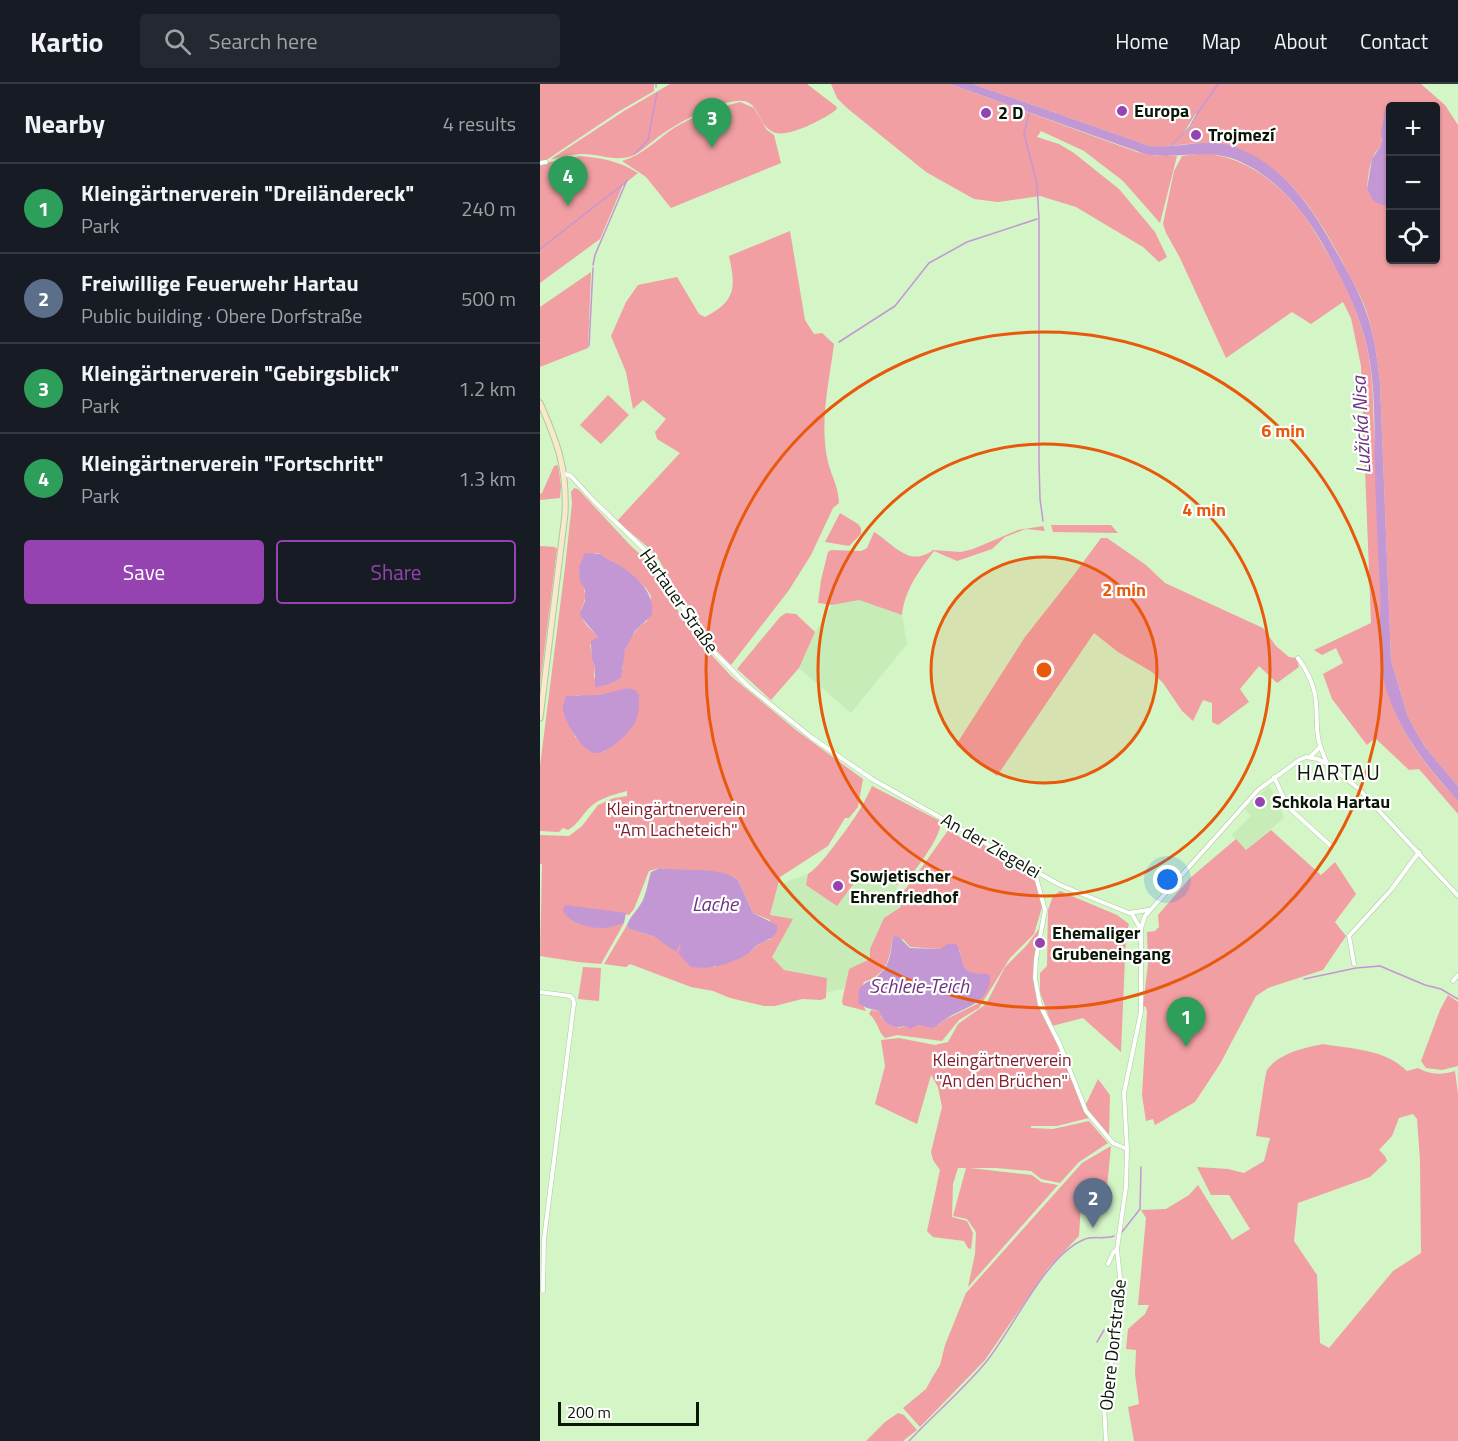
<!DOCTYPE html>
<meta charset="utf-8">
<style>
body{margin:0;font-family:"Titillium Web",sans-serif;background:#242831;color:#f1f3f6}
.controls{position:absolute;right:18px;top:18px;display:grid;overflow:hidden;border-radius:6px;box-shadow:0 2px 4px #0004}
.controls button{width:54px;height:54px;display:grid;place-items:center;padding:0;border:0;border-bottom:2px solid #363941;background:#171b24;color:#f1f3f6;font:30px sans-serif}
.scale{position:absolute;left:18px;bottom:15px;width:141px;box-sizing:border-box;padding-left:6px;border:3px solid #0b1706;border-top:0;font-size:16px;line-height:21px;white-space:nowrap;color:#0b1706;-webkit-text-stroke:4px #fff;paint-order:stroke}
.you{position:absolute;left:628px;top:796px;width:21px;height:21px;margin:-15px;border:4px solid #fff;border-radius:50%;background:#1a73e8;box-shadow:0 0 0 9px #1a73e833}
.badge{display:grid;place-items:center;width:39px;height:39px;border-radius:50%;background:#9643b2;color:#fff;font-size:20px;font-weight:700}
.pin{position:absolute;translate:-50% -50px;filter:drop-shadow(0 2px 3px #0008)}
.pin::after{content:'';position:absolute;top:32px;width:21px;height:18px;background:inherit;clip-path:polygon(0 0,100% 0,50% 100%)}
.list{margin:0;padding:0;list-style:none}
h2{display:flex;justify-content:space-between;align-items:center;height:78px;margin:0;padding:0 24px;font-size:26px}
h2 small{font-size:20px;font-weight:400;color:#9ea1a6}
.list li{display:grid;grid-template-columns:39px 1fr auto;gap:18px;align-items:center;box-sizing:border-box;height:90px;padding:0 24px;border-top:2px solid #363941}
.list b{display:block;font-size:22px;white-space:nowrap}
.list p{margin:0;font-size:20px;white-space:nowrap;color:#9ea1a6}
.list em{font-size:20px;font-style:normal;color:#9ea1a6}
.actions{display:flex;gap:12px;padding:18px 24px}
.actions a{flex:1;padding:14px 0;border:2px solid #9643b2;border-radius:6px;text-align:center;font-size:21px;color:#9643b2}
.actions .main{background:#9643b2;color:#fff}
.icon{flex:none;width:33px;height:33px;fill:none;stroke:currentColor;stroke-width:2;stroke-linecap:round;stroke-linejoin:round}
.map{position:relative;flex:none;width:918px;height:1357px;overflow:hidden}
header{display:flex;align-items:center;gap:36px;box-sizing:border-box;height:84px;padding:0 30px;background:#171b24;border-bottom:2px solid #363941}
header strong{font-size:28px}
nav{display:flex;gap:33px;margin-inline-start:auto;font-size:21px}
.search{width:420px;height:54px;background:#242831;display:flex;align-items:center;gap:15px;box-sizing:border-box;padding:0 21px;border-radius:6px;color:#9ea1a6;font-size:22px}
main{display:flex}
aside{flex:1;background:#171b24}
.map>svg:first-child{display:block}
</style>
<header>
<strong>Kartio</strong>
<div class="search"><svg class="icon" aria-label="search" viewBox="0 0 24 24"><circle cx="10" cy="10" r="6"/><path d="M15 15l6 6"/></svg>Search here</div>
<nav><a>Home</a><a>Map</a><a>About</a><a>Contact</a></nav>
</header>
<main>
<aside>
<h2>Nearby<small>4 results</small></h2>
<ul class="list">
<li><span class="badge" style="background:#2e9e5b">1</span><div><b>Kleingärtnerverein &quot;Dreiländereck&quot;</b><p>Park</p></div><em>240 m</em></li>
<li><span class="badge" style="background:#5c6f8a">2</span><div><b>Freiwillige Feuerwehr Hartau</b><p>Public building · Obere Dorfstraße</p></div><em>500 m</em></li>
<li><span class="badge" style="background:#2e9e5b">3</span><div><b>Kleingärtnerverein &quot;Gebirgsblick&quot;</b><p>Park</p></div><em>1.2 km</em></li>
<li><span class="badge" style="background:#2e9e5b">4</span><div><b>Kleingärtnerverein &quot;Fortschritt&quot;</b><p>Park</p></div><em>1.3 km</em></li>
</ul>
<div class="actions"><a class="main">Save</a><a>Share</a></div>
</aside>
<div class="map">
<svg width="918" height="1357" viewBox="0 0 918 1357">
<rect width="100%" height="100%" fill="#d4f5c6"/>
<path fill="#c7ecb7" d="M 319,516 L 362,531 L 367,560 L 311,629 L 259,584 L 275,548 L 292,521 Z
M 729,702 L 737,715 L 744,734 L 706,766 L 692,751 L 711,732 L 705,725 Z
M 323,786 L 336,790 L 341,786 L 357,801 L 357,815 L 361,823 L 330,875 L 309,885 L 304,905 L 287,908 L 287,894 L 243,886 L 232,873 L 252,836 L 230,832 L 238,801 L 268,790 L 266,801 Z"/>
<path fill="#f19fa3" fill-rule="evenodd" d="M 0,0 L 114,0 L 114,7 L 78,28 L 5,77 L 0,78 Z
M 130,0 L 267,0 L 297,23 L 296,26 C 284,35 247,55 233,48 C 216,40 220,14 197,17 C 174,19 137,39 118,53 C 110,59 101,68 92,72 C 75,78 60,70 42,70 C 32,70 21,74 11,75 L 84,27 Z
M 291,0 L 410,0 L 597,68 L 616,72 L 637,72 L 620,139 L 583,97 L 544,67 L 501,47 L 497,53 L 519,60 L 534,69 L 579,105 L 615,148 L 627,173 L 619,178 L 603,163 L 536,123 L 500,112 L 458,118 L 434,115 L 386,88 L 307,24 L 297,14 Z
M 433,0 L 881,0 L 905,21 L 918,41 L 918,702 L 885,663 L 874,644 L 867,630 L 851,576 L 840,298 C 837,274 834,249 826,226 C 820,209 810,193 802,177 C 777,130 748,83 695,64 C 675,56 654,59 632,62 L 651,43 L 657,31 L 656,29 C 651,38 640,56 631,61 C 625,65 617,63 610,62 ZM 853,19 L 867,19 L 869,22 L 896,22 L 896,176 L 850,176 L 850,121 C 837,121 833,116 827,105 C 828,94 829,81 834,71 C 836,67 840,65 841,59 C 845,43 839,32 853,19 Z
M 200,18 L 214,24 L 227,46 L 234,51 L 241,79 L 131,124 L 106,93 L 82,77 C 103,71 116,56 134,44 C 153,32 178,24 200,18 Z
M 665,69 C 674,71 683,72 691,75 C 732,89 762,124 782,160 C 802,193 818,226 827,264 C 833,290 833,318 834,345 C 837,398 838,451 840,504 C 841,534 837,565 844,594 C 855,643 885,682 918,717 L 918,730 L 879,685 L 869,686 L 835,654 L 827,661 L 792,615 L 783,590 L 803,579 L 796,564 L 782,571 L 774,566 L 831,539 L 821,282 L 811,234 L 803,218 L 771,240 L 752,228 L 686,274 L 639,172 L 626,149 L 623,140 L 634,87 L 642,72 Z
M 40,72 C 61,74 80,77 98,89 L 83,101 L 60,155 L 0,199 L 0,80 Z
M 250,147 L 265,236 L 274,250 L 282,249 L 294,260 C 289,299 279,339 288,378 C 292,394 298,401 299,419 L 293,424 L 271,471 L 249,506 L 191,581 L 174,564 L 157,542 L 119,476 L 110,465 L 77,437 L 140,369 L 117,355 L 115,348 L 126,335 L 103,316 L 93,325 L 86,288 L 71,252 L 86,218 L 98,201 L 137,193 L 159,230 L 165,233 C 196,217 196,204 189,172 Z
M 51,188 L 48,264 L 0,283 L 0,223 Z
M 68,311 L 89,331 L 61,360 L 40,341 Z
M 18,381 L 21,402 L 20,414 L 0,416 L 0,410 L 2,409 L 14,382 Z
M 34,404 L 38,405 L 90,461 L 102,472 L 156,554 L 191,592 L 256,646 L 323,695 L 318,723 L 309,734 L 305,734 L 288,762 L 240,793 L 230,831 L 253,835 L 232,873 L 244,886 L 287,894 L 286,914 L 281,916 L 262,915 L 235,922 L 224,922 L 190,914 L 173,907 L 151,903 L 90,880 L 86,883 L 64,880 L 87,841 L 89,845 L 113,852 L 136,867 L 139,860 L 146,855 L 146,851 L 151,844 L 154,844 L 155,846 L 150,854 L 147,856 L 174,883 L 207,870 L 222,858 L 231,855 L 230,836 L 213,829 L 198,796 L 194,793 L 172,788 L 137,787 L 120,784 L 109,787 L 94,825 L 89,831 L 75,828 L 29,834 C 48,843 63,844 84,839 L 61,880 L 38,878 L 0,872 L 2,780 L 0,780 L 0,751 L 29,752 L 42,742 L 58,721 L 74,714 L 87,712 L 87,707 C 72,711 59,714 48,725 C 41,733 38,740 28,746 L 23,744 L 19,748 L 0,747 L 0,682 L 25,483 L 32,419 L 31,408 ZM 56,469 L 61,470 L 68,478 L 77,480 L 81,485 L 93,492 L 106,504 L 111,512 L 107,537 C 92,547 81,567 83,585 L 54,594 L 55,582 L 51,574 L 52,570 L 50,561 L 58,553 C 53,547 42,538 41,531 C 40,525 45,519 45,513 C 45,490 27,485 56,469 ZM 88,604 L 99,611 C 98,637 86,654 63,668 L 35,653 L 33,645 L 37,611 C 52,616 73,610 88,604 Z
M 300,429 L 318,440 L 321,444 L 321,450 L 309,462 L 285,458 Z
M 511,441 L 571,441 L 578,449 L 513,448 Z
M 503,442 L 505,447 L 486,445 L 465,453 L 452,465 L 417,477 L 394,467 C 379,487 365,505 362,531 L 319,516 L 292,521 L 278,519 L 281,496 L 288,468 L 291,466 L 321,467 L 327,464 L 334,448 C 355,461 369,484 393,466 L 421,468 L 433,465 L 478,446 Z
M 561,454 L 567,454 L 606,481 L 625,499 L 723,544 L 736,562 L 749,573 L 756,574 L 759,583 L 737,599 L 719,582 L 700,605 L 709,618 L 678,641 L 672,638 L 672,619 L 663,616 L 653,637 L 642,627 L 623,599 L 612,588 L 578,568 L 554,549 L 457,692 L 416,661 L 485,553 L 533,492 Z
M 0,462 L 15,463 L 17,465 L 0,601 Z
M 246,529 L 256,530 L 275,548 L 259,584 L 231,616 L 197,585 L 240,533 Z
M 332,702 L 400,737 C 404,748 380,780 372,790 C 369,795 362,798 357,801 L 341,786 L 336,790 L 323,787 L 297,822 L 266,801 L 268,790 C 279,782 286,772 294,762 C 309,742 322,725 332,702 Z
M 409,745 L 421,754 L 426,751 L 435,756 L 495,793 L 502,823 L 494,850 L 470,874 L 439,924 L 419,936 L 402,957 L 357,951 L 345,954 C 338,948 338,937 329,930 L 331,926 L 339,927 L 342,934 L 359,944 L 365,942 L 398,941 L 404,936 L 437,920 L 447,891 C 428,890 421,887 420,867 L 405,863 L 400,865 L 370,863 L 364,856 L 353,852 C 349,875 349,889 324,898 L 319,912 L 326,927 L 303,921 L 302,917 L 309,885 L 330,875 L 330,865 L 344,834 L 361,823 L 357,815 L 372,797 Z
M 731,746 L 781,791 L 795,778 L 816,810 L 795,838 L 806,852 L 783,886 L 728,904 L 716,912 L 680,980 L 655,1018 L 615,1041 L 613,1035 L 606,1037 L 602,1011 L 607,928 L 606,923 L 603,922 L 608,880 L 607,848 L 615,847 L 619,843 L 618,831 L 650,794 L 696,755 L 706,766 Z
M 520,807 L 577,831 L 589,840 L 586,852 L 581,968 L 543,934 L 512,942 L 500,908 L 500,889 L 507,882 L 508,826 L 513,812 Z
M 501,842 L 495,874 L 499,922 L 519,961 L 549,1034 L 517,1042 L 491,1042 L 491,1044 L 513,1045 L 549,1037 L 568,1059 L 539,1078 L 520,1099 L 501,1095 L 491,1087 L 456,1084 L 430,1084 L 492,1091 L 501,1098 L 518,1101 L 428,1203 L 435,1170 L 436,1148 L 427,1135 L 413,1132 L 426,1084 L 418,1084 L 413,1100 L 412,1133 L 427,1137 L 433,1149 L 431,1165 L 428,1164 L 424,1157 L 393,1153 L 387,1147 L 400,1086 L 393,1076 L 391,1068 L 402,1023 L 398,1003 L 391,991 L 377,1040 L 335,1020 L 345,982 L 341,956 L 359,954 L 395,961 L 408,958 L 418,940 L 446,920 L 465,883 L 487,861 Z
M 43,883 L 61,884 L 59,917 L 38,915 Z
M 908,911 L 918,918 L 918,982 L 902,986 L 886,984 L 881,977 L 900,926 Z
M 783,960 C 812,965 845,965 867,987 L 878,984 C 890,991 901,991 915,987 L 918,1010 L 918,1357 L 594,1357 L 588,1323 L 599,1320 L 595,1290 L 596,1266 L 586,1265 L 588,1245 L 605,1230 L 609,1221 L 598,1221 L 606,1134 L 601,1126 L 626,1125 L 649,1111 L 658,1101 L 692,1156 L 710,1145 L 689,1111 L 671,1111 L 657,1083 L 688,1085 L 704,1089 L 724,1077 L 730,1054 L 716,1052 C 718,1043 725,990 727,986 C 739,969 764,964 783,960 ZM 873,1030 L 877,1035 L 880,1076 L 881,1169 L 853,1187 L 789,1264 L 780,1259 L 777,1191 L 754,1157 L 758,1119 L 830,1093 L 847,1077 L 845,1072 L 839,1066 L 852,1052 L 859,1034 Z
M 558,995 L 570,1011 L 569,1052 L 545,1022 Z
M 571,1062 L 565,1124 L 541,1121 L 539,1152 L 508,1184 L 445,1276 L 380,1343 L 363,1324 L 386,1305 L 392,1294 L 400,1281 L 405,1261 L 426,1209 L 542,1079 Z
M 358,1329 L 364,1331 L 377,1346 L 363,1357 L 326,1357 L 345,1338 Z"/>
<path fill="#c397d4" d="M 410,0 L 433,0 L 610,62 C 636,65 662,54 688,61 C 744,77 775,128 801,176 C 810,192 819,208 825,225 C 834,248 837,273 840,298 L 851,576 L 867,630 L 874,644 L 885,663 L 918,702 L 918,717 C 885,681 855,643 843,594 C 837,566 841,537 840,508 C 838,467 836,426 835,385 C 834,346 836,302 827,263 C 818,225 801,193 782,159 C 761,123 731,88 691,74 C 662,65 634,76 605,70 Z
M 863,18 L 869,22 L 850,22 L 850,121 L 841,121 L 833,116 L 827,105 L 832,75 L 840,63 L 842,55 L 841,49 L 845,26 L 853,19 Z
M 45,469 L 61,470 C 68,477 70,476 77,480 C 95,491 115,507 112,531 L 95,547 L 85,566 L 81,594 L 67,601 L 55,603 L 55,582 L 51,574 C 53,568 50,563 51,557 L 58,553 L 41,533 L 40,529 L 45,517 L 45,506 L 40,497 L 39,483 Z
M 88,604 L 95,606 L 99,611 C 99,618 99,627 97,634 C 94,645 68,671 55,669 C 42,667 25,638 23,626 C 22,621 25,617 26,612 L 59,611 Z
M 120,784 C 141,788 182,782 198,796 L 213,829 L 237,841 C 238,854 230,854 221,859 C 215,862 211,868 206,871 C 191,880 169,886 151,883 L 138,869 L 141,863 L 140,860 L 136,868 L 113,852 L 89,845 L 87,841 C 91,831 98,826 103,816 C 107,807 108,797 111,788 Z
M 25,821 L 86,829 L 84,839 C 78,841 71,843 65,844 C 52,845 27,839 23,826 Z
M 353,852 L 359,853 L 370,864 L 400,865 L 408,860 L 416,860 C 427,879 415,890 448,890 L 450,893 C 449,921 423,923 404,936 C 400,939 397,942 392,944 C 384,942 377,939 371,945 L 365,942 C 352,946 343,938 339,927 L 327,924 L 318,919 L 319,912 L 318,909 C 322,897 332,898 340,890 C 351,880 351,865 353,852 Z"/>
<g fill="none" stroke-linecap="round" stroke-linejoin="round">
<path stroke="#c397d4" stroke-width="1.5" d="M 116,3 L 116,0
M 489,29 L 484,50 L 497,100 L 499,135 L 499,378 L 500,415 L 503,437
M 630,63 L 650,43 L 657,30 L 678,0
M 94,70 L 108,56 L 117,9
M 0,165 L 86,98
M 53,181 L 55,171 L 87,96
M 299,258 L 355,222 L 389,179 L 427,158 L 497,135
M 49,262 L 53,184
M 764,895 L 816,884 L 840,882 L 885,901 L 901,905 L 918,915
M 582,1148 L 600,1125 L 601,1083
M 557,1258 L 564,1246
M 369,1357 C 394,1330 423,1306 446,1278 C 473,1245 505,1172 543,1156 C 553,1151 563,1156 574,1152"/>
<defs>
<path id="street" d="M 0,79 L 6,78
M 25,390 L 31,392 L 54,417 L 110,471 L 160,551 L 176,570 L 208,602 L 271,653 L 332,695 L 520,801 L 589,829 L 608,826
M 758,574 C 767,586 775,603 776,618 C 778,645 774,652 787,679
M 770,673 L 780,663
M 734,693 L 748,723 L 791,762
M 495,789 L 505,826 L 496,875 L 495,894 L 500,921 L 520,961 L 546,1027 L 573,1059 L 587,1065
M 592,830 L 600,844
M 814,880 L 809,852 L 851,806 L 879,768
M 913,897 L 918,891
M 0,908 L 30,912 L 33,915 L 34,919 L 4,1155 L 3,1207
M 568,1180 L 573,1169 L 577,1165
M 566,1357 L 564,1321 L 574,1262 L 581,1203 L 577,1165 L 586,1103 L 587,1065 L 584,1009 L 601,928 L 601,844 L 605,832 L 718,706 L 759,676 L 766,673 L 778,675 L 787,680 L 818,704 L 918,812"/>
<path id="secondary" d="M 0,319 C 18,360 27,384 25,430 L 0,634"/>
</defs>
<use href="#street" stroke="#abcb9d" stroke-width="5"/>
<use href="#secondary" stroke="#abcb9d" stroke-width="7"/>
<use href="#street" stroke="#fff" stroke-width="4"/>
<use href="#secondary" stroke="#f9e8ce" stroke-width="5"/>
</g>
<circle cx="504" cy="586" r="113" fill="#e8590c" fill-opacity=".12"/>
<g fill="none" stroke="#e8590c" stroke-width="3">
<circle cx="504" cy="586" r="113"/>
<circle cx="504" cy="586" r="226"/>
<circle cx="504" cy="586" r="338"/>
</g>
<g fill="#9643b2" stroke="#fff" stroke-width="2">
<circle cx="582" cy="27" r="6"/>
<circle cx="446" cy="29" r="6"/>
<circle cx="656" cy="51" r="6"/>
<circle cx="720" cy="718" r="6"/>
<circle cx="298" cy="802" r="6"/>
<circle cx="500" cy="859" r="6"/>
</g>
<g text-anchor="middle" stroke-width="4.5" stroke-linejoin="round" paint-order="stroke">
<g font-size="18" font-weight="bold" fill="#0b1706" stroke="#fff" text-anchor="start">
<text x="594" y="33">Europa</text>
<text x="458" y="35">2 D</text>
<text x="668" y="57">Trojmezí</text>
<text x="732" y="724">Schkola Hartau</text>
<text x="310" y="798">Sowjetischer<tspan x="310" dy="21">Ehrenfriedhof</tspan></text>
<text x="512" y="855">Ehemaliger<tspan x="512" dy="21">Grubeneingang</tspan></text>
</g>
<g font-size="18" fill="#0b1706" stroke="#fff">
<text transform="translate(139 517) rotate(55)" y="6">Hartauer Straße</text>
<text transform="translate(451 762) rotate(30)" y="6">An der Ziegelei</text>
<text transform="translate(573 1261) rotate(-84)" y="6">Obere Dorfstraße</text>
</g>
<g font-size="18" fill="#802130" stroke="#fff">
<text x="136" y="731">Kleingärtnerverein<tspan x="136" dy="21">"Am Lacheteich"</tspan></text>
<text x="462" y="982">Kleingärtnerverein<tspan x="462" dy="21">"An den Brüchen"</tspan></text>
</g>
<g font-size="20" font-style="italic" fill="#6c357f" stroke="#fff">
<text transform="translate(821 341) rotate(-93)" y="7">Lužická Nisa</text>
<text x="175" y="827">Lache</text>
<text x="379" y="909">Schleie-Teich</text>
</g>
<g font-size="21" letter-spacing="1.5" fill="#0b1706" stroke="#fff">
<text x="799" y="696">HARTAU</text>
</g>
</g>
<circle cx="504" cy="586" r="9" fill="#e8590c" stroke="#fff" stroke-width="3"/>
<g font-size="18" text-anchor="middle" font-weight="bold" fill="#e8590c" stroke="#fff" stroke-width="4.5" stroke-linejoin="round" paint-order="stroke">
<text x="743" y="353">6 min</text>
<text x="664" y="432">4 min</text>
<text x="584" y="512">2 min</text>
</g>
</svg>
<div class="controls">
<button>+</button>
<button>−</button>
<button><svg class="icon" aria-label="locate" viewBox="0 0 24 24"><circle cx="12" cy="12" r="6"/><path d="M12 2v4M12 18v4M2 12h4M18 12h4"/></svg></button>
</div>
<div class="scale">200 m</div>
<div class="you"></div>
<div class="pin badge" style="left:646px;top:963px;background:#2e9e5b">1</div>
<div class="pin badge" style="left:553px;top:1144px;background:#5c6f8a">2</div>
<div class="pin badge" style="left:172px;top:64px;background:#2e9e5b">3</div>
<div class="pin badge" style="left:28px;top:122px;background:#2e9e5b">4</div>
</div>
</main>
